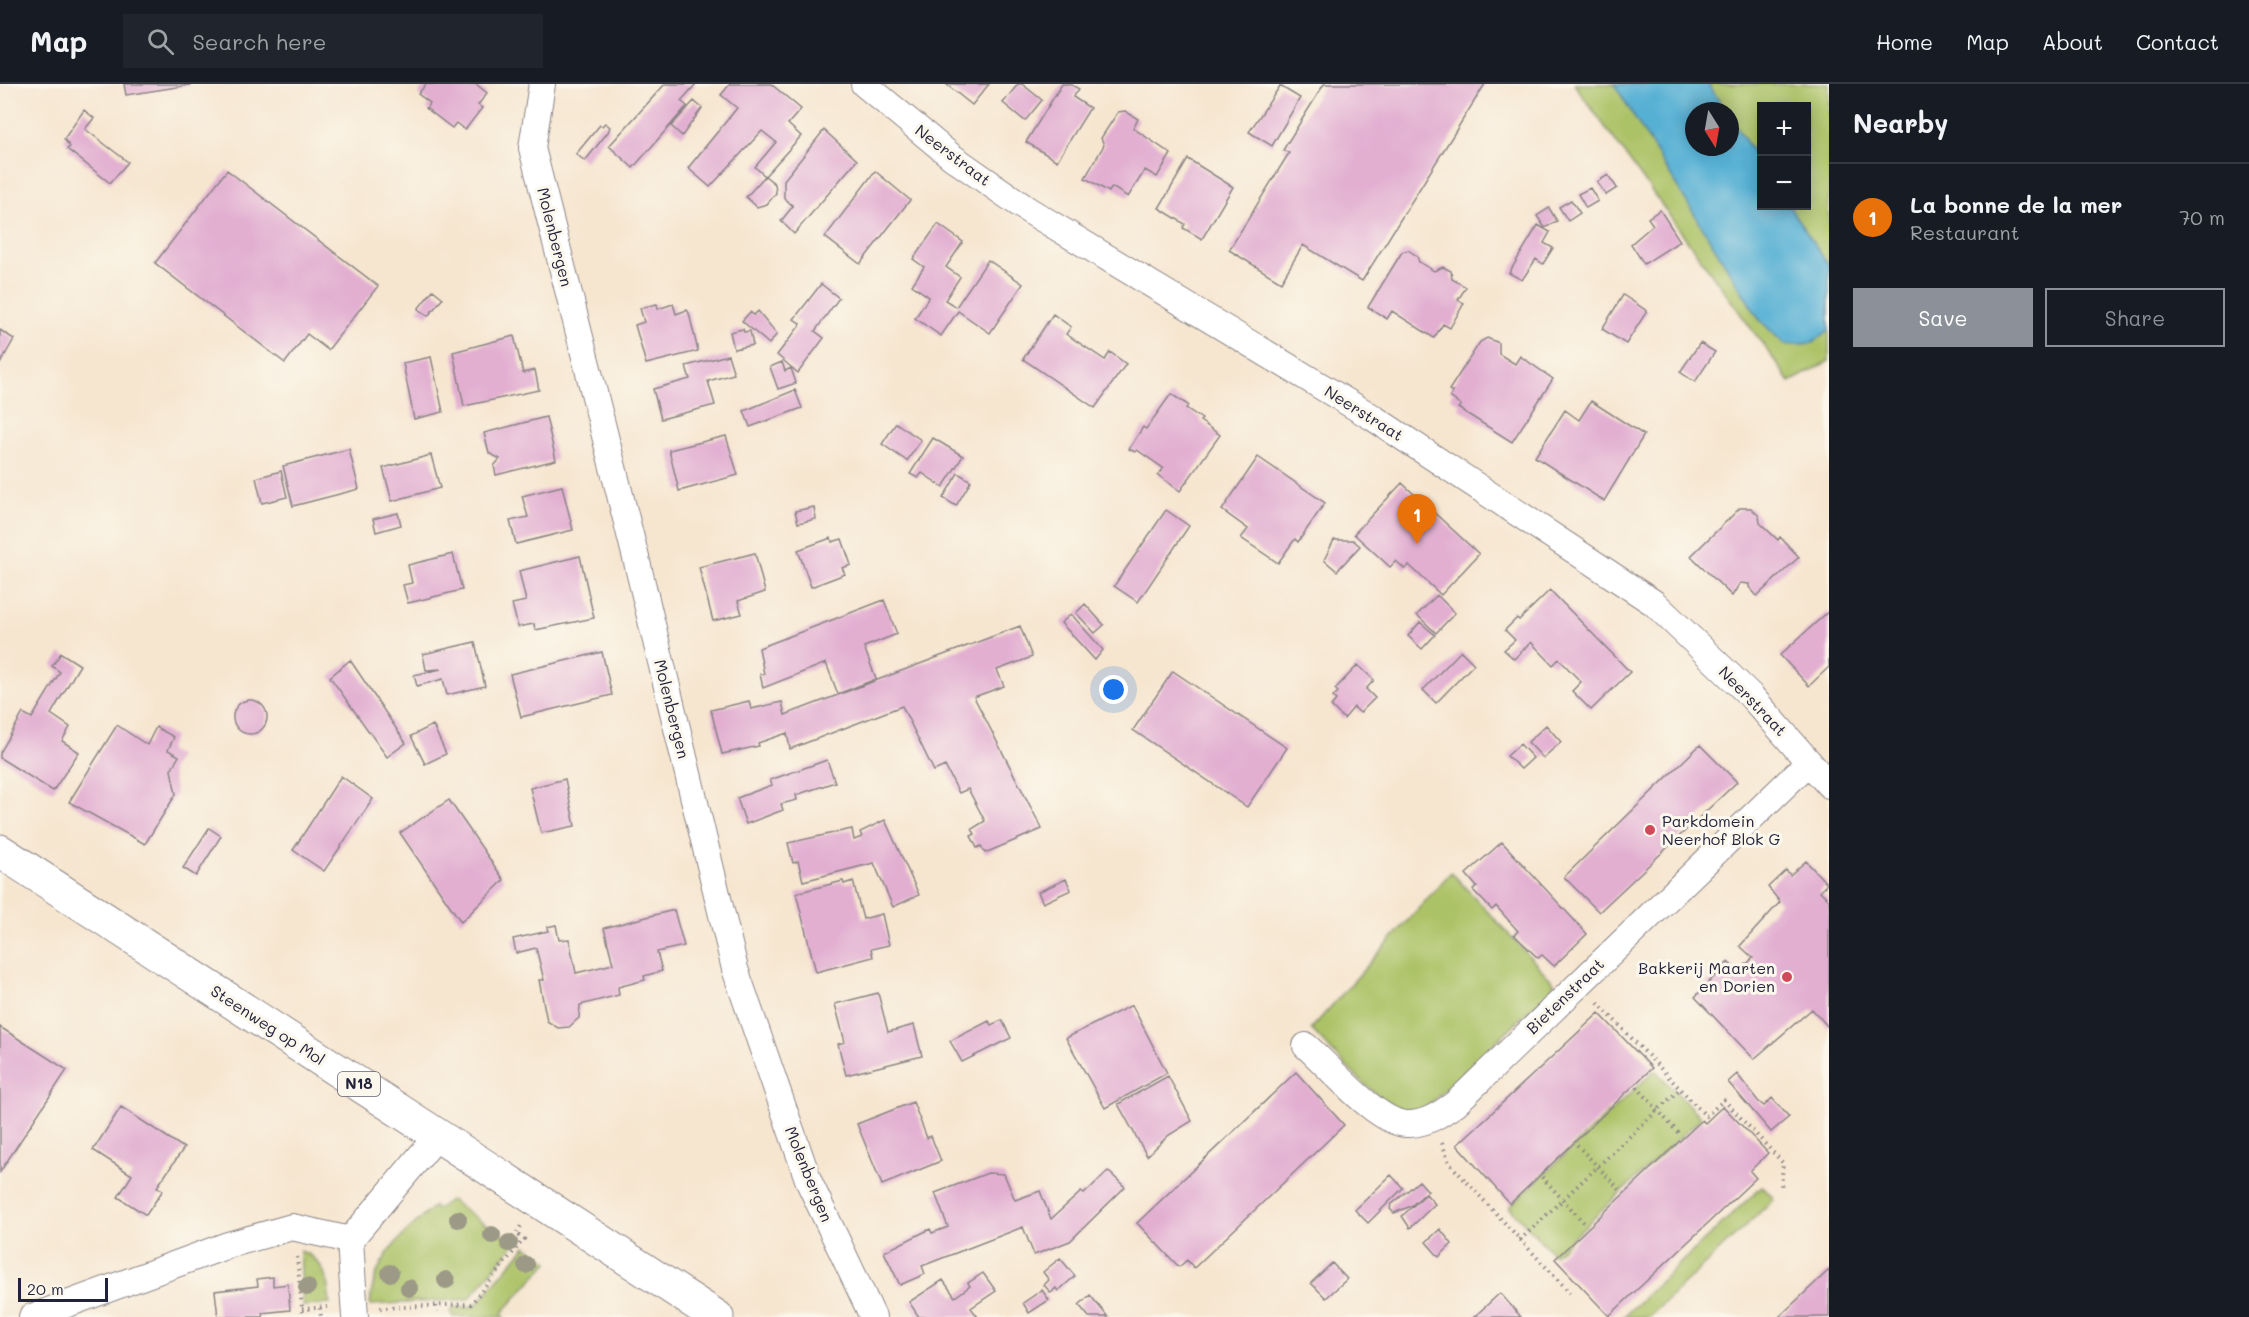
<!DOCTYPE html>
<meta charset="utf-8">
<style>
body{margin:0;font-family:Mali,sans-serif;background:#20242c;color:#f1f3f6}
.controls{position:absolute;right:18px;top:18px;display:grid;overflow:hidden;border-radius:0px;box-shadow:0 3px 15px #0003}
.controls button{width:54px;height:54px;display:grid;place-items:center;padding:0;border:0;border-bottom:2px solid #363941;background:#171b24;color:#f1f3f6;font:30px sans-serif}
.compass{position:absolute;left:1685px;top:18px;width:54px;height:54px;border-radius:50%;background:#171b24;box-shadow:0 3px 15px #0003;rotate:169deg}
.scale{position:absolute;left:18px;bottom:15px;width:90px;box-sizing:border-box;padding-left:6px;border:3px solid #22223b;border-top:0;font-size:16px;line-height:21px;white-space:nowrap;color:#22223b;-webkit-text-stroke:4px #fbf7ec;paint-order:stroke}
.you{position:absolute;left:1114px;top:606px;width:21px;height:21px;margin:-15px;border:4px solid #fff;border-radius:50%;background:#1a73e8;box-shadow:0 0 0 9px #1a73e833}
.badge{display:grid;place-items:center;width:39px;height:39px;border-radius:50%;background:#8c9099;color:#fff;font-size:20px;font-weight:700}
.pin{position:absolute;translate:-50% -50px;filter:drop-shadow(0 2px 3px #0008)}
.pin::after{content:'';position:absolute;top:32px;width:21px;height:18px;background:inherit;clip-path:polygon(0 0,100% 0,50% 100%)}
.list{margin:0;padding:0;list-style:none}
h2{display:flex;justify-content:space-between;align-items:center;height:78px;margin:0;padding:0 24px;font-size:26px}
h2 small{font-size:20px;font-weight:400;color:#9ea1a6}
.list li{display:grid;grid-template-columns:39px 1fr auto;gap:18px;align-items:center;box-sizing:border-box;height:108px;padding:0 24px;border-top:2px solid #363941}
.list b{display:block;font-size:22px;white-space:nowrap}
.list p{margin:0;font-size:20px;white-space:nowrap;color:#9ea1a6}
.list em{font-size:20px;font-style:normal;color:#9ea1a6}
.actions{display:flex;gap:12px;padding:18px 24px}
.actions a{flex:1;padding:14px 0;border:2px solid #8c9099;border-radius:0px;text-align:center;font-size:21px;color:#8c9099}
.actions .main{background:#8c9099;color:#fff}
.icon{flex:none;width:33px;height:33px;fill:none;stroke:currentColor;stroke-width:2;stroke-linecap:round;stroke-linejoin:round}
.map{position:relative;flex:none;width:1829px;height:1233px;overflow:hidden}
header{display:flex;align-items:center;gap:36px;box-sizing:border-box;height:84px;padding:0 30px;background:#171b24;border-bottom:2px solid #363941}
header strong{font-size:28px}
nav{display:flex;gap:33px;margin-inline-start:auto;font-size:21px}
.search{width:420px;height:54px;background:#20242c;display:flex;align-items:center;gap:15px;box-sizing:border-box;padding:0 21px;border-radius:0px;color:#9ea1a6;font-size:22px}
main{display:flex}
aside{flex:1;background:#171b24}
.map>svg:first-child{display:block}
</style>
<header>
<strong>Map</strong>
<div class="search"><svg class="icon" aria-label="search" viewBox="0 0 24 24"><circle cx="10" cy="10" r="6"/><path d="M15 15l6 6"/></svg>Search here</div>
<nav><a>Home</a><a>Map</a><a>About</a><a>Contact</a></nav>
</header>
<main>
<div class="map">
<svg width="1829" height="1233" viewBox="0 0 1829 1233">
<rect width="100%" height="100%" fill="#fbf7ec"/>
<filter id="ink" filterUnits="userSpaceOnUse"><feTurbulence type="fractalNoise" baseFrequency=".0167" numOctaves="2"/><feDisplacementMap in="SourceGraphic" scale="12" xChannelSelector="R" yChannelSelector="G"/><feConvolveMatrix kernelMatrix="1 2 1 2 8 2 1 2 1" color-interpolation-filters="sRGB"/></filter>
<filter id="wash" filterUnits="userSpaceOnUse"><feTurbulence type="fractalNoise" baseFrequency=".008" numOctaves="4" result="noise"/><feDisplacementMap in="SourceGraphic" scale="24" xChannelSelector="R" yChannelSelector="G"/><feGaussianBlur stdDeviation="1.35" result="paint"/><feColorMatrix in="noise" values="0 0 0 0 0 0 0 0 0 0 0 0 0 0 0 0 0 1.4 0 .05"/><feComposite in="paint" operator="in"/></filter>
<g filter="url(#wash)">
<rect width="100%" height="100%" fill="#f6e6d0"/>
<path fill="#acc266" stroke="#677250" stroke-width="1.5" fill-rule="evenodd" d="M 1574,0 L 1829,0 L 1829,277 L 1790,298 ZM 1762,22 L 1806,22 L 1806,122 L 1762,122 ZM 1694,27 L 1730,27 L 1730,63 L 1694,63 Z
M 1451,788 L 1556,901 L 1428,1022 C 1424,1023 1419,1026 1415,1027 C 1382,1029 1334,968 1311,945 Z
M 1655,986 L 1701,1034 L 1554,1171 L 1509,1123 Z
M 1762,1102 L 1774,1115 L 1649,1233 L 1623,1233 Z
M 451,1116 L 489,1143 L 516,1158 L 469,1215 L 370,1221 C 373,1173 401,1153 434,1122 L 436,1126 Z
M 526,1162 L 548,1178 L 502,1229 L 504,1233 L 452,1233 L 451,1224 L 475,1222 Z
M 300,1167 C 325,1175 328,1196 330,1220 L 303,1222 Z"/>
<path fill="#56b0d4" stroke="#3c6988" stroke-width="1.5" d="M 1614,0 L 1708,0 L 1726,27 L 1694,27 L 1694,63 L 1730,63 L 1730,33 L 1761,80 L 1762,122 L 1789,122 L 1829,182 L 1829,246 L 1813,259 L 1785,261 L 1759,235 Z"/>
<g id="blocks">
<path fill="#e2afd1" d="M 124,0 L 189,0 L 190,1 L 126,11 Z
M 426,0 L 476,0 L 487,9 L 478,21 L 482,24 L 465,46 L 456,39 L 452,44 L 426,24 L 430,19 L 418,10 Z
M 665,0 L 696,0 L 681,17 L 687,22 L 633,84 L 609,62 Z
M 730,0 L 771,0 L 801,25 L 788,40 L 801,52 L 765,92 L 755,83 L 776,58 L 762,47 L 710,103 L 688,84 L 737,24 L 721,11 Z
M 946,0 L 989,0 L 972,21 Z
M 1018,0 L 1022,0 L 1042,16 L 1025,37 L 1003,19 Z
M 1062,0 L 1070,0 L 1079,5 L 1073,13 L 1090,24 L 1057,77 L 1026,58 Z
M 1324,0 L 1485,0 L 1362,197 L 1303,161 L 1281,198 L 1229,166 L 1289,69 L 1283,66 Z
M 1280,2 L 1300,14 L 1272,62 L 1249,48 Z
M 694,17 L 702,24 L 682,52 L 671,42 Z
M 84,26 L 94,34 L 85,45 L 128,78 L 110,99 L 67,65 L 70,63 L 64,55 Z
M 1125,27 L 1138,35 L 1133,44 L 1171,70 L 1157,93 L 1145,86 L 1128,113 L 1112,103 L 1109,108 L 1085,94 L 1104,61 L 1101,54 L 1118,28 Z
M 605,39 L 610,43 L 608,48 L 585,77 L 576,70 L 600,41 L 602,42 Z
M 824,46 L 857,76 L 794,150 L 781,137 L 793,122 L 784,114 L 784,96 Z
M 1188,75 L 1233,103 L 1202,155 L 1183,144 L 1185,140 L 1159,124 Z
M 227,86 L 378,202 L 328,266 L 307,250 L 285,279 L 155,179 Z
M 875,87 L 910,116 L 860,180 L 825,153 Z
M 1608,91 L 1617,104 L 1606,111 L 1597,98 Z
M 765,92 L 775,100 L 776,109 L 767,120 L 757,123 L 746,113 Z
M 1590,104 L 1598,117 L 1586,124 L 1578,110 Z
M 1571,116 L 1580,129 L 1568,137 L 1559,123 Z
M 1549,124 L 1557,137 L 1545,144 L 1537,132 Z
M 1660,126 L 1680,157 L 1644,180 L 1631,160 L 1653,141 L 1648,134 Z
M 938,140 L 963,158 L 946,183 L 960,193 L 945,216 L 956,223 L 988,176 L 1023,200 L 990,249 L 958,227 L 941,252 L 915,234 L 929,213 L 912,201 L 924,183 L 913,175 Z
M 1538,141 L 1550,148 L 1544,159 L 1553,164 L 1543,180 L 1536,175 L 1522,196 L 1509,189 Z
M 1408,166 L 1417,172 L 1419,178 L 1434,187 L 1443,183 L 1451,187 L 1452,195 L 1466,203 L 1458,216 L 1464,219 L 1450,244 L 1443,240 L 1434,254 L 1392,227 L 1387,235 L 1368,223 L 1402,168 Z
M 821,200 L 839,214 L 815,247 L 824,254 L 798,289 L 777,271 L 801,240 L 794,235 Z
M 433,206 L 443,214 L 428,232 L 418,225 Z
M 1623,211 L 1647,227 L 1626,260 L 1602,245 Z
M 657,220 L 658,225 L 673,220 L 676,230 L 687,226 L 689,229 L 698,267 L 646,280 L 635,241 L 644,238 L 640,224 Z
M 758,227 L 777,250 L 769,260 L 742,237 L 750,228 L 754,231 Z
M 1053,230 L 1071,243 L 1066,250 L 1105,276 L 1110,268 L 1126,280 L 1095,324 L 1023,275 Z
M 743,245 L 744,248 L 750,247 L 753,261 L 734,265 L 730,248 Z
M 0,246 L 14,255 L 0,280 Z
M 514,252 L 523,289 L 535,286 L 539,306 L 464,322 L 453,268 Z
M 1487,254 L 1499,259 L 1499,270 L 1515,280 L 1520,272 L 1553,295 L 1512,358 L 1458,324 L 1461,321 L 1450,313 L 1453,308 L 1449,306 L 1480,258 Z
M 1700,259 L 1715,268 L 1695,298 L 1680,288 Z
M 728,271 L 734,290 L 708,297 L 715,321 L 661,335 L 653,305 L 690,295 L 686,282 Z
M 431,273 L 443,328 L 414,335 L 403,279 Z
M 782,278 L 785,287 L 791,284 L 796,299 L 778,305 L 770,283 Z
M 795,306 L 802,324 L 750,343 L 744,327 Z
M 1171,310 L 1188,321 L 1186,324 L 1202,335 L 1200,337 L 1220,351 L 1180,407 L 1158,391 L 1163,384 L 1137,366 L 1135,368 L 1129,365 L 1143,343 L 1146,345 Z
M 1591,317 L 1644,351 L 1604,417 L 1535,373 L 1565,326 L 1579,336 Z
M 546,333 L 556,376 L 496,391 L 494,382 L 500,375 L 489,369 L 484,349 Z
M 896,339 L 921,356 L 907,377 L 882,360 Z
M 726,352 L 738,391 L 679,407 L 669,366 Z
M 933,354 L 963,372 L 943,403 L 922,389 L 918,394 L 910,390 Z
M 349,365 L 359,405 L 293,422 L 283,382 Z
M 431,371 L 440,404 L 392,417 L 383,384 Z
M 1258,373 L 1325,419 L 1298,458 L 1295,455 L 1278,479 L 1241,454 L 1248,445 L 1222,426 Z
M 281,387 L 287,413 L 262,419 L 256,394 Z
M 958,389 L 971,397 L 956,422 L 943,414 Z
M 1402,399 L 1479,470 L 1441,511 L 1409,481 L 1405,485 L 1396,477 L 1390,483 L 1354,450 Z
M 562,402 L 573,446 L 516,460 L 510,437 L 528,433 L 522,412 Z
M 814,423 L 816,435 L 798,439 L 795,427 Z
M 1740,424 L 1751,424 L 1759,432 L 1760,439 L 1778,456 L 1780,453 L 1799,473 L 1757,512 L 1749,503 L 1749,500 L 1740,499 L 1732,512 L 1691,472 Z
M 1166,426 L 1189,442 L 1138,518 L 1114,502 Z
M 398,429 L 401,441 L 376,448 L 373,435 Z
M 831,454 L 832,458 L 842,455 L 851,481 L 842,484 L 845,490 L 811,503 L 798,466 Z
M 1334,456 L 1353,456 L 1360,462 L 1337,487 L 1324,476 Z
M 755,469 L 765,508 L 738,517 L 742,530 L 713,537 L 699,483 Z
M 453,470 L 462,506 L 408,519 L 403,501 L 412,499 L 408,481 Z
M 580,472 L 594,534 L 535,546 L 534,540 L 518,543 L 512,520 L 526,517 L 519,487 Z
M 1550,506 L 1630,588 L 1591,626 L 1572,607 L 1581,598 L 1559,575 L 1553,581 L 1531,558 L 1514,575 L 1504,566 L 1515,556 L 1505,546 L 1517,534 L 1519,536 Z
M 1437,511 L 1455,529 L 1436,549 L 1417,531 Z
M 884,516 L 897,550 L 864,563 L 876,595 L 838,610 L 826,579 L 763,604 L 760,590 L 764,590 L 759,564 Z
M 1085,520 L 1104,541 L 1095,549 L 1076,529 Z
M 1829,527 L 1829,583 L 1809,602 L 1780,571 Z
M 1071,530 L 1103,566 L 1095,576 L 1061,539 Z
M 1420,538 L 1435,551 L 1422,565 L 1408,552 Z
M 1020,542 L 1032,573 L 997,586 L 1004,602 L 974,613 L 1042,745 L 985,769 L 981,762 L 977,764 L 971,752 L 975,750 L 972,745 L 985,737 L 968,705 L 959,709 L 945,682 L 934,687 L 902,622 L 790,665 L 787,649 L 758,659 L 759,662 L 722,670 L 711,626 L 749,617 L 751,625 L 782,618 L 785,631 Z
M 475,558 L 485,602 L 447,611 L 443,595 L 417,602 L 414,591 L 441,585 L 426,586 L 423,570 Z
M 1461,567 L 1474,580 L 1436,619 L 1423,606 Z
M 602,568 L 612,611 L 521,633 L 510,590 Z
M 61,569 L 80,581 L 51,630 L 70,643 L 62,657 L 79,668 L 53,707 L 0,674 L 0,669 L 23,629 L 32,634 L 60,588 L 52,582 Z
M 350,576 L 406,659 L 387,673 L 330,593 Z
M 1358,581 L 1374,596 L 1366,605 L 1375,614 L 1360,629 L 1354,623 L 1344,635 L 1331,622 L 1336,616 L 1333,613 L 1338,608 L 1335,605 Z
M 1173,587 L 1287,664 L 1247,723 L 1133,646 Z
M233 633a17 17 0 1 1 34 0a17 17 0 1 1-34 0Z
M 117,641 L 147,661 L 156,643 L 174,653 L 168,666 L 179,672 L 171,686 L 176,710 L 145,760 L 69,718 Z
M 433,641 L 446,670 L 425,680 L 411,652 Z
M 1546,641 L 1561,658 L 1543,674 L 1528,658 Z
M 1520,660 L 1533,674 L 1521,685 L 1507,672 Z
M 1700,661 L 1737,698 L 1599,828 L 1564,793 Z
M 827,676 L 835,698 L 796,711 L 797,716 L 781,720 L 783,726 L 746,740 L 737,714 L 772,701 L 770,696 Z
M 341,692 L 373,715 L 324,787 L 293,766 Z
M 565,695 L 575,742 L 541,749 L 530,704 Z
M 449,716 L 504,796 L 461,838 L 400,749 Z
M 885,736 L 919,811 L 893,823 L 874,779 L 803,797 L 798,777 L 793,779 L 788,759 L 852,745 L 854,756 L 862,753 L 860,748 Z
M 209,744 L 221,752 L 196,792 L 183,784 Z
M 1502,758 L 1587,850 L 1554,882 L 1542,871 L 1538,874 L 1514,851 L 1518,847 L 1496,822 L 1492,826 L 1473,806 L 1477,803 L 1466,790 Z
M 1806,777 L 1827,800 L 1820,807 L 1829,816 L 1829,944 L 1812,925 L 1754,975 L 1695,913 L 1728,878 L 1738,888 L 1753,874 L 1740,862 L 1780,818 L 1768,803 L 1786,786 L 1790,791 Z
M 1066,795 L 1071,806 L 1043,819 L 1038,808 Z
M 843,797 L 844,800 L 853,797 L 863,835 L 882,830 L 889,861 L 871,865 L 873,873 L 816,888 L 796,809 Z
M 674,826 L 684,862 L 657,868 L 662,887 L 644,892 L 645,896 L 618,903 L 619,911 L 580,921 L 579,934 L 569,943 L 558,944 L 547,937 L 539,896 L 544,896 L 536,864 L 516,869 L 513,855 L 548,847 L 547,843 L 556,841 L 559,856 L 569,855 L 576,889 L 613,880 L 604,844 Z
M 878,909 L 888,948 L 914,941 L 922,972 L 846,991 L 838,960 L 845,958 L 835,920 Z
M 1132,921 L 1167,989 L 1105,1024 L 1066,954 Z
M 1599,929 L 1652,984 L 1510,1120 L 1457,1061 Z
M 1002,936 L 1011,954 L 962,978 L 950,957 L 989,937 L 991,941 Z
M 0,943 L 67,986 L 0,1088 Z
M 1296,988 L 1344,1041 L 1194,1184 L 1187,1176 L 1179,1183 L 1137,1139 Z
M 1737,990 L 1758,1017 L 1764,1022 L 1772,1014 L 1789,1033 L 1771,1048 L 1728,998 Z
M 1168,992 L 1192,1037 L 1169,1051 L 1147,1072 L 1118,1020 Z
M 913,1018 L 927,1054 L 931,1052 L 941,1077 L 882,1101 L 857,1040 Z
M 1723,1022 L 1768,1069 L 1750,1087 L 1756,1094 L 1609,1232 L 1555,1175 L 1702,1036 L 1705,1039 Z
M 121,1023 L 184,1064 L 157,1103 L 163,1106 L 146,1131 L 118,1113 L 132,1091 L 93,1066 Z
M 1108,1087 L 1125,1103 L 1070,1157 L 1034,1171 L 1023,1143 L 922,1182 L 925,1190 L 900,1201 L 884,1168 L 930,1145 L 932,1149 L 948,1143 L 935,1109 L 988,1089 L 1004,1090 L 1015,1116 L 1040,1107 L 1051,1135 L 1081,1108 L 1084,1110 Z
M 1391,1091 L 1403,1104 L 1368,1139 L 1355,1126 Z
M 1419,1097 L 1428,1107 L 1411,1122 L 1394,1129 L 1390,1125 L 1391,1121 Z
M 1426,1110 L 1435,1120 L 1410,1144 L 1402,1132 Z
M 1440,1145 L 1452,1160 L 1439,1173 L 1426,1158 Z
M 1060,1174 L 1075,1192 L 1058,1207 L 1056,1204 L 1051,1209 L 1044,1201 L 1049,1196 L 1043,1188 Z
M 1332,1179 L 1347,1195 L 1326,1214 L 1311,1199 Z
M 1829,1186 L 1829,1233 L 1779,1233 Z
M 983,1189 L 996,1207 L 971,1224 L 978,1233 L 919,1233 L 909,1218 L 943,1196 L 955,1213 L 970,1202 L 968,1199 Z
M 273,1193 L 273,1202 L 288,1200 L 290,1226 L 262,1229 L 263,1233 L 218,1233 L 215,1207 L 258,1202 L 257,1195 Z
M 1042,1206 L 1049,1216 L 1029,1229 L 1023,1219 Z
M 1500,1209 L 1521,1233 L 1474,1233 Z
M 1090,1211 L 1108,1233 L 1089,1233 L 1079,1221 Z"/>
</g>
</g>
<g filter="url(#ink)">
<use href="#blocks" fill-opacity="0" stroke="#8c8486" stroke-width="1.5"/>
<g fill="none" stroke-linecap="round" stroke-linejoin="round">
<defs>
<path id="street" d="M 542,0 L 532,64 L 636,474 L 735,885 L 809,1098 L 873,1233
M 864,0 L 952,73 L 1028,126 L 1372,333 L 1654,519 L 1751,612 L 1829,701
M 1306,962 C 1329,982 1377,1039 1406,1040 C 1425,1041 1441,1030 1456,1019 L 1809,678
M 350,1156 L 355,1233
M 32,1233 L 228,1161 L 292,1143 L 350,1156 L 438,1051"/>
<path id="primary" d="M 0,767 L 717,1233"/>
</defs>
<use href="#street" stroke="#8c8486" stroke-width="28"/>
<use href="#primary" stroke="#8c8486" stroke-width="35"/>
<path stroke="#8c8486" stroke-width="4" stroke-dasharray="1.5 4.5" stroke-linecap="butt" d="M 1598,919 L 1706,1032 L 1724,1016 L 1783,1079 L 1781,1104
M 1637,1003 L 1681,1052
M 1442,1059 L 1449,1079 L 1570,1209
M 1577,1061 L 1622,1108
M 1542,1093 L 1586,1141
M 1520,1156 L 1680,1005
M 297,1173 L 303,1233
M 436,1222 L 437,1228
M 320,1224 L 321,1233
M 380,1224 L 471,1220 L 524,1155 L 516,1150 L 521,1142
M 302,1225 L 327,1223"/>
<use href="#street" stroke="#fff" stroke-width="26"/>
<use href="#primary" stroke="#fff" stroke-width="33"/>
</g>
<g fill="#9c9986">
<circle cx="458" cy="1135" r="9"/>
<circle cx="492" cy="1151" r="9"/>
<circle cx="509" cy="1159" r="9"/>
<circle cx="526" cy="1181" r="9"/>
<circle cx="390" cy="1189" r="9"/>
<circle cx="446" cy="1196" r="9"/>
<circle cx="307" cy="1203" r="9"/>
<circle cx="409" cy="1204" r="9"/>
</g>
</g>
<g fill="#d1495b" stroke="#fbf7ec" stroke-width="2">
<circle cx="1650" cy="746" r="6"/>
<circle cx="1787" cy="893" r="6"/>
</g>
<g text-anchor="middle" stroke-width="6" stroke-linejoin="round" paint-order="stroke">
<rect fill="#fbf7ec" stroke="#636270" stroke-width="1.5" x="338" y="988" width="42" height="24" rx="4.5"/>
<g font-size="15" font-weight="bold" fill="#22223b">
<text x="359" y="1005">N18</text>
</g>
<g font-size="16" fill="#22223b" stroke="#fbf7ec">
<text transform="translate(953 71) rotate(37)" y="6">Neerstraat</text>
<text transform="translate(555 153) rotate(76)" y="6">Molenbergen</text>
<text transform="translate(1364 329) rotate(32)" y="6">Neerstraat</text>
<text transform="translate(1753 617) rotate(46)" y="6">Neerstraat</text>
<text transform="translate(672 625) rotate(76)" y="6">Molenbergen</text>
<text transform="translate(1565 912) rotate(-44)" y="6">Bietenstraat</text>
<text transform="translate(268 941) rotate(33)" y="6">Steenweg op Mol</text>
<text transform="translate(809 1090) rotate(68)" y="6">Molenbergen</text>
</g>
<g font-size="16" fill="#22223b" stroke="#fbf7ec" text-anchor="start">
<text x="1662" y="743">Parkdomein<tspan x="1662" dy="18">Neerhof Blok G</tspan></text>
<text x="1775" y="890" text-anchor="end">Bakkerij Maarten<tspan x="1775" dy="18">en Dorien</tspan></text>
</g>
</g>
</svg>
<div class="controls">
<button>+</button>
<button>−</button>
</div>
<svg class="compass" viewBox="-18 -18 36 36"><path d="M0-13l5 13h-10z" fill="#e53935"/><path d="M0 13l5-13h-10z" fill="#9ea1a6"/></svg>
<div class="scale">20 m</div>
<div class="you"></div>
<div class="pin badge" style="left:1417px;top:460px;background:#e8710a">1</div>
</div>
<aside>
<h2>Nearby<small></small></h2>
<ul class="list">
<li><span class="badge" style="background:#e8710a">1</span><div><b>La bonne de la mer</b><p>Restaurant</p></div><em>70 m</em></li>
</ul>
<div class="actions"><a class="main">Save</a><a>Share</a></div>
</aside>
</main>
